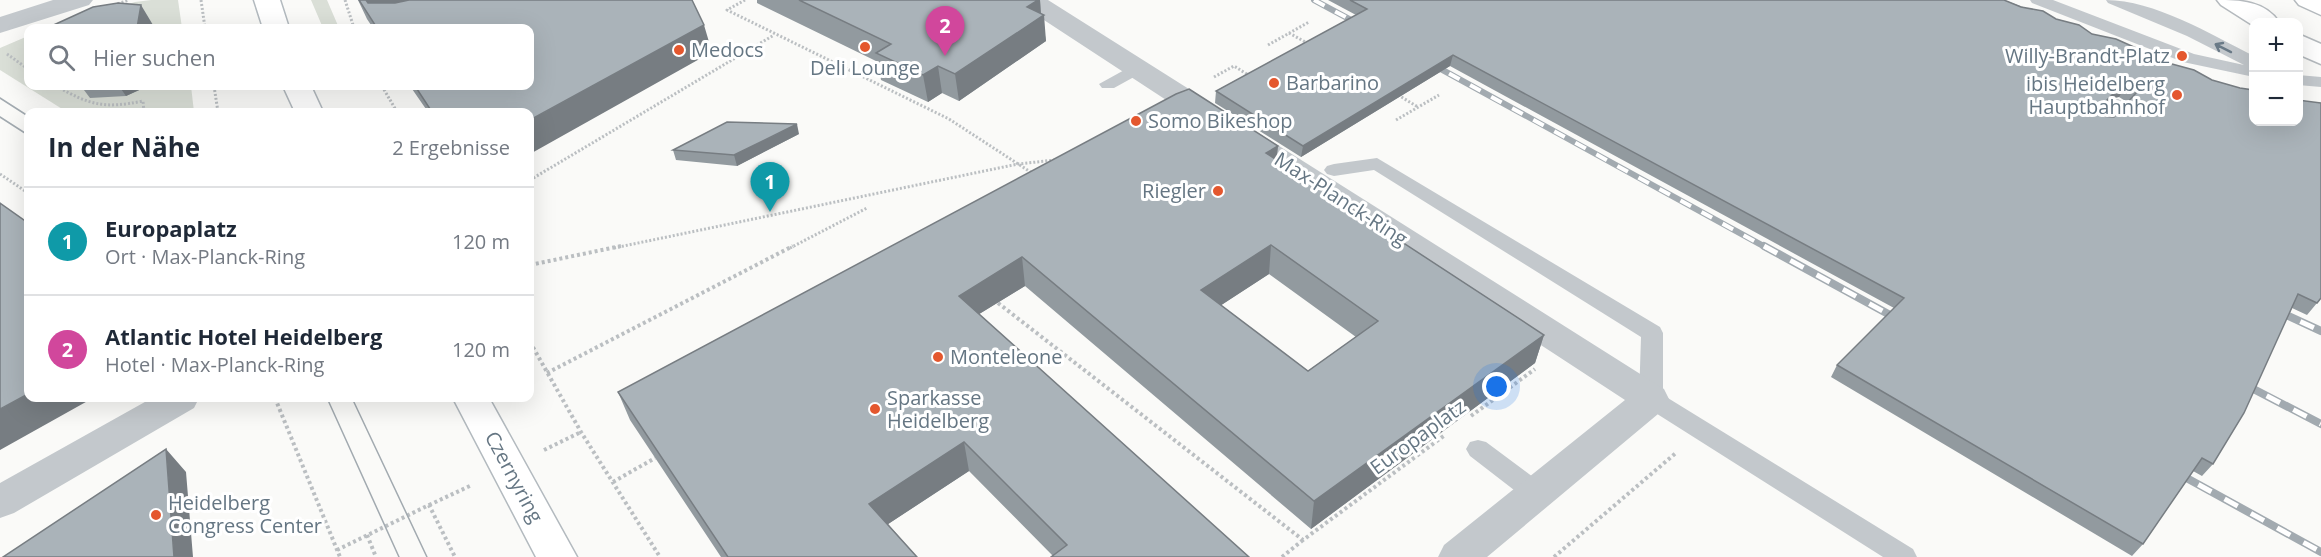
<!DOCTYPE html>
<html lang="de">
<meta charset="utf-8">
<style>
body{margin:0;font-family:"Open Sans",sans-serif;background:#f6f6f7;color:#1f2937}
.controls{position:absolute;right:18px;top:18px;display:grid;overflow:hidden;border-radius:12px;box-shadow:0 6px 24px #0002}
.controls button{width:54px;height:54px;display:grid;place-items:center;padding:0;border:0;border-bottom:2px solid #e0e1e3;background:#fff;color:#1f2937;font:30px sans-serif}
.you{position:absolute;left:1497px;top:387px;width:21px;height:21px;margin:-15px;border:4px solid #fff;border-radius:50%;background:#1a73e8;box-shadow:0 0 0 9px #1a73e833}
.badge{display:grid;place-items:center;width:39px;height:39px;border-radius:50%;background:#e4572e;color:#fff;font-size:20px;font-weight:700}
.pin{position:absolute;translate:-50% -50px;filter:drop-shadow(0 2px 3px #0008)}
.pin::after{content:'';position:absolute;top:32px;width:21px;height:18px;background:inherit;clip-path:polygon(0 0,100% 0,50% 100%)}
.list{margin:0;padding:0;list-style:none}
h2{display:flex;justify-content:space-between;align-items:center;height:78px;margin:0;padding:0 24px;font-size:26px}
h2 small{font-size:20px;font-weight:400;color:#747a83}
.list li{display:grid;grid-template-columns:39px 1fr auto;gap:18px;align-items:center;box-sizing:border-box;height:108px;padding:0 24px;border-top:2px solid #e0e1e3}
.list b{display:block;font-size:22px;white-space:nowrap}
.list p{margin:0;font-size:20px;white-space:nowrap;color:#747a83}
.list em{font-size:20px;font-style:normal;color:#747a83}
.icon{flex:none;width:33px;height:33px;fill:none;stroke:currentColor;stroke-width:2;stroke-linecap:round;stroke-linejoin:round}
.map{position:relative;flex:none;width:2321px;height:557px;overflow:hidden}
.search{position:absolute;background:#fff;box-shadow:0 6px 24px #0002;left:24px;top:24px;width:510px;height:66px;display:flex;align-items:center;gap:15px;box-sizing:border-box;padding:0 21px;border-radius:12px;color:#747a83;font-size:22px}
.panel{position:absolute;background:#fff;box-shadow:0 6px 24px #0002;left:24px;top:108px;width:510px;height:294px;border-radius:12px}
.map>svg:first-child{display:block}
</style>
<div class="map">
<svg width="2321" height="557" viewBox="0 0 2321 557">
<rect width="100%" height="100%" fill="#fafaf8"/>
<path fill="#dadfd7" d="M 151,0 L 178,0 L 182,28 L 51,28 L 135,2 Z
M 311,0 L 327,0 L 339,28 L 323,28 Z
M 28,36 L 28,86 L 191,86 L 194,112 L 67,112 L 0,70 L 0,48 Z"/>
<g fill="none" stroke-linecap="round" stroke-linejoin="round">
<defs>
<path id="secondary" d="M 254,0 L 280,0 L 289,28 L 263,28 Z
M 283,86 L 311,86 L 323,112 L 295,112 Z
M 453,398 L 489,398 L 577,557 L 536,557 Z"/>
<path id="primary" d="M 2217,0 C 2240,0 2265,1 2279,22 L 2254,22 L 2254,26 L 2221,5 Z
M 2295,0 L 2321,0 L 2321,15 L 2299,5 Z
M 2298,34 L 2321,44 L 2321,64 L 2298,54 Z"/>
</defs>
<use href="#secondary" stroke="#b3babf" stroke-width="3"/>
<use href="#primary" stroke="#b5babe" stroke-width="3"/>
<path stroke="#bbbfc2" stroke-width="3" stroke-dasharray="2 2" stroke-linecap="butt" d="M 201,0 L 205,28
M 345,0 L 354,28
M 745,0 L 727,10 L 949,119 L 1032,173
M 114,5 L 129,0
M 1289,33 L 1309,44
M 1268,45 L 1309,22
M 7,54 L 28,69
M 1214,77 L 1234,66 L 1250,76
M 56,86 C 90,105 104,109 143,101 L 144,112
M 214,86 L 218,112
M 382,86 L 397,112
M 1398,95 L 1418,107
M 1396,120 L 1439,95
M 0,174 L 28,193
M 530,180 L 774,35
M 614,248 L 1018,164 L 1055,160
M 790,248 L 867,208"/>
<path stroke="#bbbfc2" stroke-width="4" stroke-dasharray="3 3" stroke-linecap="butt" d="M 530,265 L 621,246
M 998,303 L 1303,540 L 1445,435
M 530,342 L 581,432 L 660,557
M 547,373 L 793,246
M 275,398 L 340,557
M 1471,416 L 1535,369
M 544,450 L 581,432
M 613,482 L 655,458
M 429,505 L 472,485
M 367,535 L 376,557
M 337,550 L 429,505 L 455,557
M 1282,557 L 1303,540
M 1554,557 L 1677,452"/>
<path fill="#c3c8cc" fill-rule="evenodd" d="M 2030,0 L 2053,0 L 2194,54 L 2244,65 L 2187,36 L 2108,3 L 2106,0 C 2154,0 2210,34 2254,56 L 2254,77 L 2183,62 L 2032,3 Z
M 1137,63 L 1146,68 L 1143,72 L 1114,88 L 1102,88 L 1099,84 Z
M 2298,75 L 2321,77 L 2321,87 L 2298,85 Z
M 2118,99 L 2127,104 L 2107,126 L 2095,126 L 2092,122 C 2098,113 2107,101 2118,99 Z
M 1377,158 L 1660,327 L 1663,333 L 1663,395 L 1913,549 L 1917,557 L 1883,557 L 1643,405 L 1639,399 L 1641,337 L 1374,170 L 1334,176 L 1327,174 L 1324,170 L 1327,166 L 1334,164 Z
M 1478,440 L 1486,442 L 1545,486 L 1548,493 L 1545,500 L 1536,503 L 1527,500 L 1470,456 L 1466,449 L 1470,442 Z"/>
<path fill="#c3c8cc" fill-rule="evenodd" d="M 53,0 L 93,0 L 89,5 L 0,33 L 0,17 Z
M 1017,0 L 1048,0 L 1664,389 L 1669,399 L 1664,409 L 1487,557 L 1438,557 L 1444,545 L 1625,400 L 1021,5 Z
M 152,398 L 199,398 L 194,408 L 14,513 L 0,518 L 0,483 Z"/>
<use href="#secondary" fill="#fff" fill-rule="evenodd"/>
<use href="#primary" fill="#fff" fill-rule="evenodd"/>
<path stroke="#a2aab0" stroke-width="1.5" d="M 0,98 L 28,116
M 0,117 L 28,135
M 327,398 L 399,557
M 352,398 L 427,557"/>
<defs>
<path id="rail-far1" d="M 1314,0 L 1364,27
M 1428,62 L 1767,248"/>
<path id="rail" d="M 1764,246 L 1901,321
M 2273,309 L 2321,331
M 2240,382 L 2321,424
M 2172,470 L 2321,552"/>
</defs>
<use href="#rail-far1" stroke="#a2aab0" stroke-width="6"/>
<use href="#rail" stroke="#a2aab0" stroke-width="8"/>
<use href="#rail-far1" stroke="#fff" stroke-width="4" stroke-dasharray="12" stroke-linecap="butt"/>
<use href="#rail" stroke="#fff" stroke-width="5" stroke-dasharray="15" stroke-linecap="butt"/>
</g>
<path fill="#929a9f" fill-rule="evenodd" d="M 358,0 L 692,0 L 712,52 L 530,112 L 428,112 L 410,86 L 530,86 L 530,28 L 373,28 L 367,19 Z
M 757,0 L 1040,0 L 1041,13 L 1046,41 L 959,101 L 942,93 L 928,102 L 881,80 L 878,62 L 757,3 Z
M 1328,0 L 2004,0 L 2056,19 L 2079,25 L 2317,303 L 2307,315 L 2292,308 L 2213,464 L 2202,476 L 2193,471 L 2143,544 L 2132,556 L 1831,377 L 1837,365 L 1894,308 L 1450,66 L 1301,157 L 1215,103 L 1216,91 L 1356,15 ZM 2119,97 L 2127,102 L 2114,117 L 2101,116 L 2099,113 L 2113,98 Z
M 81,86 L 148,86 L 126,96 L 90,98 Z
M 799,134 L 737,166 L 676,160 L 673,150 Z
M 1278,146 L 1276,160 L 1544,335 L 1535,363 L 1311,529 L 1025,286 L 979,314 L 1249,557 L 1053,556 L 969,471 L 888,524 L 917,557 L 721,557 L 630,420 L 618,392 ZM 1269,274 L 1356,337 L 1308,371 L 1221,305 Z"/>
<path fill="#777d82" d="M 366,0 L 473,0 L 379,27 Z
M 1038,0 L 1040,0 L 1041,17 L 1044,15 L 1046,41 L 959,101 L 955,74 L 1027,7 Z
M 141,5 L 153,25 L 152,28 L 137,28 Z
M 704,25 L 712,52 L 530,154 L 530,120 Z
M 1453,55 L 1450,66 L 1301,157 L 1303,146 Z
M 938,66 L 942,93 L 928,102 L 923,75 Z
M 2126,85 L 2119,97 L 2113,98 L 2090,122 L 2097,110 L 2121,86 Z
M 119,86 L 148,86 L 126,96 Z
M 797,124 L 799,134 L 737,166 L 734,155 Z
M 1278,146 L 1275,174 L 1266,153 Z
M 1271,245 L 1269,274 L 1200,319 L 1201,290 Z
M 1022,257 L 1025,286 L 963,324 L 959,296 Z
M 1544,335 L 1535,363 L 1311,529 L 1314,501 Z
M 28,394 L 28,398 L 93,398 L 0,450 L 0,409 Z
M 964,442 L 969,471 L 876,532 L 869,504 Z
M 166,449 L 186,472 L 193,557 L 174,557 Z"/>
<path fill="#aab3b9" stroke="#777d82" stroke-width="1.5" fill-rule="evenodd" d="M 359,0 L 366,0 L 368,3 L 395,3 L 409,0 L 692,0 L 704,25 L 530,120 L 530,112 L 432,112 L 415,86 L 530,86 L 530,28 L 377,28 Z
M 799,0 L 1038,0 L 1027,7 L 1044,15 L 955,74 L 938,66 L 923,75 L 876,53 L 891,44 Z
M 1350,0 L 2004,0 L 2021,7 L 2043,11 L 2056,19 L 2079,25 L 2092,34 L 2116,39 L 2172,64 L 2194,70 L 2212,80 L 2240,88 L 2253,90 L 2253,122 L 2298,122 L 2298,100 L 2321,103 L 2321,298 L 2317,303 L 2298,294 L 2244,413 L 2213,464 L 2202,458 L 2143,544 L 1837,365 L 1904,298 L 1453,55 L 1303,146 L 1216,91 L 1367,9 ZM 2126,85 L 2137,92 L 2114,117 L 2101,116 L 2097,110 L 2121,86 Z
M 118,3 L 141,5 L 137,28 L 47,28 L 93,7 Z
M 1189,89 L 1278,146 L 1266,153 L 1544,335 L 1314,501 L 1022,257 L 959,296 L 1249,557 L 1051,557 L 1067,545 L 964,442 L 869,504 L 917,557 L 728,557 L 618,392 L 1176,94 ZM 1271,245 L 1378,321 L 1308,371 L 1201,290 Z
M 727,122 L 797,124 L 734,155 L 673,150 Z
M 0,203 L 28,223 L 28,394 L 0,409 Z
M 166,449 L 174,557 L 3,557 Z"/>
<defs><path id="oneway-shaft" d="M-6 0H5M1.5-3L5.5 0L1.5 3" fill="none" stroke-width="1.6" stroke-linecap="round" stroke-linejoin="round" transform="scale(1.5)"/></defs>
<use stroke="#6a7a87" href="#oneway-shaft" transform="translate(2223 48) rotate(-153)"/>
<g fill="#e4572e" stroke="#fff" stroke-width="2">
<circle cx="865" cy="47" r="6"/>
<circle cx="679" cy="50" r="6"/>
<circle cx="2182" cy="56" r="6"/>
<circle cx="1274" cy="83" r="6"/>
<circle cx="2177" cy="95" r="6"/>
<circle cx="1136" cy="121" r="6"/>
<circle cx="1218" cy="191" r="6"/>
<circle cx="938" cy="357" r="6"/>
<circle cx="875" cy="409" r="6"/>
<circle cx="156" cy="515" r="6"/>
</g>
<g text-anchor="middle" stroke-width="6" stroke-linejoin="round" paint-order="stroke">
<g font-size="20" fill="#657683" stroke="#fff" text-anchor="start">
<text x="691" y="57">Medocs</text>
<text x="2170" y="63" text-anchor="end">Willy-Brandt-Platz</text>
<text x="865" y="75" text-anchor="middle">Deli Lounge</text>
<text x="1286" y="90">Barbarino</text>
<text x="2165" y="91" text-anchor="end">ibis Heidelberg<tspan x="2165" dy="23">Hauptbahnhof</tspan></text>
<text x="1148" y="128">Somo Bikeshop</text>
<text x="1206" y="198" text-anchor="end">Riegler</text>
<text x="950" y="364">Monteleone</text>
<text x="887" y="405">Sparkasse<tspan x="887" dy="23">Heidelberg</tspan></text>
<text x="168" y="510">Heidelberg<tspan x="168" dy="23">Congress Center</tspan></text>
</g>
<g font-size="20" fill="#657683" stroke="#fff">
<text transform="translate(1341 199) rotate(33)" y="7">Max-Planck-Ring</text>
<text transform="translate(1418 437) rotate(-36)" y="7">Europaplatz</text>
<text transform="translate(514 477) rotate(62)" y="7">Czernyring</text>
</g>
</g>
</svg>
<div class="controls">
<button>+</button>
<button>−</button>
</div>
<div class="you"></div>
<div class="pin badge" style="left:770px;top:212px;background:#0f9aa8">1</div>
<div class="pin badge" style="left:945px;top:56px;background:#d1479c">2</div>
<div class="search"><svg class="icon" aria-label="search" viewBox="0 0 24 24"><circle cx="10" cy="10" r="6"/><path d="M15 15l6 6"/></svg>Hier suchen</div>
<section class="panel">
<h2>In der Nähe<small>2 Ergebnisse</small></h2>
<ul class="list">
<li><span class="badge" style="background:#0f9aa8">1</span><div><b>Europaplatz</b><p>Ort · Max-Planck-Ring</p></div><em>120 m</em></li>
<li><span class="badge" style="background:#d1479c">2</span><div><b>Atlantic Hotel Heidelberg</b><p>Hotel · Max-Planck-Ring</p></div><em>120 m</em></li>
</ul>
</section>
</div>
